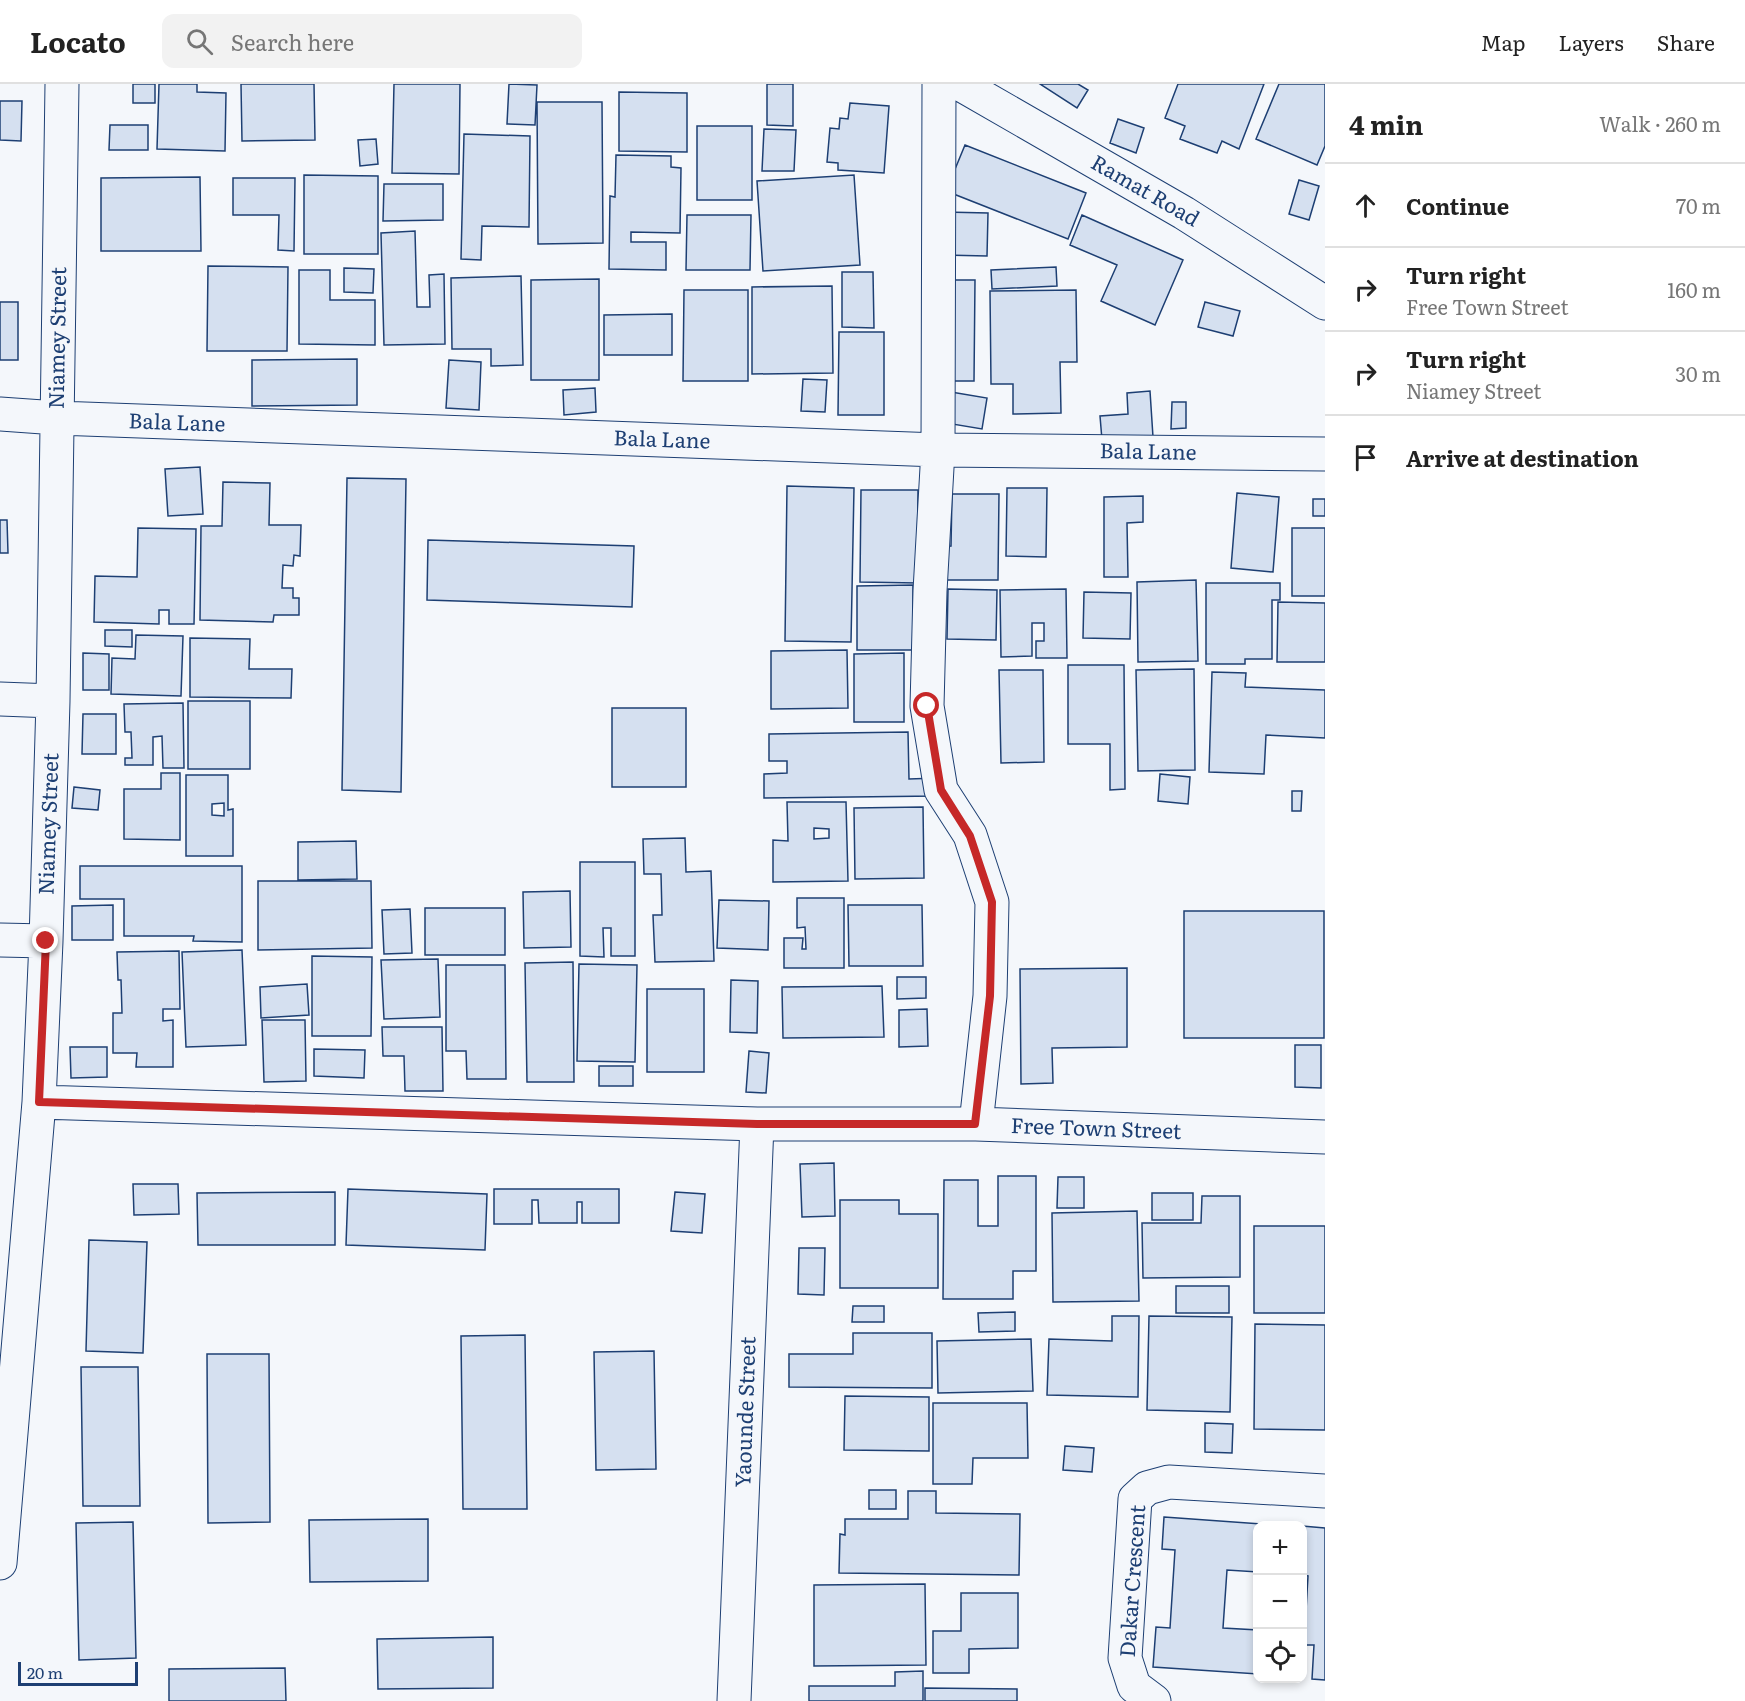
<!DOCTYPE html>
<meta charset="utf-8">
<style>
body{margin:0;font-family:Literata,serif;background:#f2f2f2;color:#222}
.controls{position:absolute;right:18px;bottom:18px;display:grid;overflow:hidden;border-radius:12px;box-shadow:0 3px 9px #0003}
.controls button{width:54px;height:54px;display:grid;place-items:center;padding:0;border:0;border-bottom:2px solid #e0e0e0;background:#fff;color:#222;font:30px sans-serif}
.scale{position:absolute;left:18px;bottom:15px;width:120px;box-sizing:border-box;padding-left:6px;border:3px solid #1d3f73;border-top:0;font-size:16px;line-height:21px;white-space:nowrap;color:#1d3f73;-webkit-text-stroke:4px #f4f7fb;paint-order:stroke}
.stop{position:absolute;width:18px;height:18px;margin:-14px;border:4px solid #c62828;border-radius:50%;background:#fff}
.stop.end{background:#c62828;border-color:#fff;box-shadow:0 2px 6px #0008}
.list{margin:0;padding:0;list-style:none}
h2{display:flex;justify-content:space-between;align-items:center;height:78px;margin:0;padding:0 24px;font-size:26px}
h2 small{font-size:20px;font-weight:400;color:#767676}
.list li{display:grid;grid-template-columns:39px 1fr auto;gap:18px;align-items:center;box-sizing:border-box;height:84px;padding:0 24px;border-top:2px solid #e0e0e0}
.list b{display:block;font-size:22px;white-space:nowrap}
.list p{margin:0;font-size:20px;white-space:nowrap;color:#767676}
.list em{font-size:20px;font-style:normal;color:#767676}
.icon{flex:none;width:33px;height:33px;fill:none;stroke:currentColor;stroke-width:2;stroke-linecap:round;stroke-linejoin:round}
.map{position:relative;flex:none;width:1325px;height:1617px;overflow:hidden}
header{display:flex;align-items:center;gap:36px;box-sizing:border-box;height:84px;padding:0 30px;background:#fff;border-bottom:2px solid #e0e0e0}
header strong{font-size:28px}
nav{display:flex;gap:33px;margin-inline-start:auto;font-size:21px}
.search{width:420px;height:54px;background:#f2f2f2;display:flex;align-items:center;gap:15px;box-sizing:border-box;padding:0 21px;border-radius:12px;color:#767676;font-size:22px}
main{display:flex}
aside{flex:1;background:#fff}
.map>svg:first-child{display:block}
</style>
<header>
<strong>Locato</strong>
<div class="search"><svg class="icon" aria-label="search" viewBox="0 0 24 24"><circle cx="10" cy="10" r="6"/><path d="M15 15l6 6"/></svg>Search here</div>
<nav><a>Map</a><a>Layers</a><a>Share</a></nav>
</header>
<main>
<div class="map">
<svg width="1325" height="1617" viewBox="0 0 1325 1617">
<rect width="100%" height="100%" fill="#f4f7fb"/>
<path fill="#d5e0f0" stroke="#1d3f73" stroke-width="1.5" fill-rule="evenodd" d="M 133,0 L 155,0 L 155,19 L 133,19 Z
M 159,0 L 197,0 L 197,8 L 226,9 L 225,67 L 157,65 Z
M 241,0 L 314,0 L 315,56 L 242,57 Z
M 394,0 L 460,0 L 459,90 L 392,89 Z
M 509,0 L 537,1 L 535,41 L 507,40 Z
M 767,0 L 793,0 L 793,42 L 767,41 Z
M 1040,0 L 1078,0 L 1088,6 L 1077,24 Z
M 1178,0 L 1264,0 L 1239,65 L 1222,57 L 1217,69 L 1180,55 L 1185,42 L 1165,34 Z
M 1279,0 L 1325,0 L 1325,62 L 1317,81 L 1256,55 Z
M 619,8 L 687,9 L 687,68 L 619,67 Z
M 0,17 L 22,17 L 21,57 L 0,56 Z
M 537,18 L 602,18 L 603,159 L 538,160 Z
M 850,19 L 889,22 L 884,89 L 838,86 L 838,79 L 827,78 L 830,44 L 839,45 L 840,34 L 848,35 Z
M 1118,35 L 1144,44 L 1136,69 L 1110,59 Z
M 110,41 L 148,41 L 148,66 L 109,66 Z
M 697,42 L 752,42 L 752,116 L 697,116 Z
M 764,45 L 796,46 L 794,87 L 762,87 Z
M 464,50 L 530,52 L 529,143 L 482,142 L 481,176 L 461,175 Z
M 376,55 L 378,80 L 360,82 L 358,56 Z
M 965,61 L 1086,109 L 1068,155 L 946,107 Z
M 616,71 L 671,72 L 671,83 L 681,84 L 680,149 L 631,148 L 631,158 L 666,158 L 666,186 L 609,185 L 610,112 L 615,113 Z
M 304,91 L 378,92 L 378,170 L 304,170 Z
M 854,91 L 860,181 L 763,187 L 757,97 Z
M 200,93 L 201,167 L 101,167 L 101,94 Z
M 233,94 L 295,94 L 294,167 L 278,166 L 279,131 L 233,131 Z
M 1299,96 L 1319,102 L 1309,136 L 1289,130 Z
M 384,100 L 443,100 L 443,136 L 383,137 Z
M 944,128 L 988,129 L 987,172 L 943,171 Z
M 687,131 L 751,131 L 750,186 L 686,186 Z
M 1082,131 L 1183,176 L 1155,241 L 1101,217 L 1117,181 L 1070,161 Z
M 415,147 L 417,223 L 430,223 L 429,191 L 444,190 L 445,260 L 384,261 L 381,149 Z
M 208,182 L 288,183 L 287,267 L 207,267 Z
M 1056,183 L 1057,202 L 992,205 L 991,186 Z
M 344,184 L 374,185 L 373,209 L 344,208 Z
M 299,186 L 330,186 L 330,216 L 375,216 L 375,261 L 299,260 Z
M 842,188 L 873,188 L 874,244 L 842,243 Z
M 521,192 L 523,281 L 491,282 L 491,265 L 452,265 L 451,194 Z
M 599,195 L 599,296 L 531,296 L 531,196 Z
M 947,196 L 975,196 L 974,297 L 946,297 Z
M 832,202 L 833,289 L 752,290 L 752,203 Z
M 684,206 L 748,206 L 748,297 L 683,297 Z
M 1076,206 L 1077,278 L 1060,278 L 1061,329 L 1013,330 L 1013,300 L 991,300 L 990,207 Z
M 0,218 L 18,218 L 18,276 L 0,276 Z
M 1205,218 L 1240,227 L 1233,252 L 1198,243 Z
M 672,230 L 672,271 L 604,271 L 604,231 Z
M 839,248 L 884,248 L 884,331 L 838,331 Z
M 357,275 L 357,321 L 252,322 L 252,276 Z
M 449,276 L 481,278 L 479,326 L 446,324 Z
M 803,295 L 827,296 L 825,328 L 801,327 Z
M 595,304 L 596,328 L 564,331 L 563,306 Z
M 1150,307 L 1153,353 L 1102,356 L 1100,332 L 1128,330 L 1127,309 Z
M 951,308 L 987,314 L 982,345 L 946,339 Z
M 1172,318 L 1186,318 L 1186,344 L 1171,345 Z
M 200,383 L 203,430 L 168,432 L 165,385 Z
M 347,394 L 406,395 L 401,708 L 342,706 Z
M 223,398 L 270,399 L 269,441 L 301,441 L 300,472 L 294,471 L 293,482 L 283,481 L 282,504 L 293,504 L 293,514 L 299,514 L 299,531 L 274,531 L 273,538 L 200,536 L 201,442 L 222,442 Z
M 787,402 L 854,404 L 851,558 L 785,557 Z
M 1007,404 L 1047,404 L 1046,473 L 1006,472 Z
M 861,406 L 918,406 L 917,499 L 860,498 Z
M 1237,409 L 1279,413 L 1273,488 L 1231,484 Z
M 952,410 L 999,410 L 998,496 L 936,496 L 936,463 L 951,462 Z
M 1143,412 L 1143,438 L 1127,439 L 1128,493 L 1104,493 L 1104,413 Z
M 1313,415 L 1325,415 L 1325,432 L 1313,432 Z
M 0,436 L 7,436 L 8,469 L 0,469 Z
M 138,444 L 196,445 L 194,540 L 169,540 L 169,526 L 159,526 L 159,540 L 94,538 L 95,492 L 137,493 Z
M 1292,444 L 1325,444 L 1325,512 L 1292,512 Z
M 428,456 L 634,462 L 632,523 L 427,516 Z
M 1196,496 L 1198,577 L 1138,578 L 1137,498 Z
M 1206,499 L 1280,499 L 1280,516 L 1272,516 L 1272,575 L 1245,575 L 1245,580 L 1206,580 Z
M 913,501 L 913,566 L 857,566 L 857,502 Z
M 948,505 L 997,506 L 996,556 L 947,555 Z
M 1066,505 L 1067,574 L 1036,574 L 1036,557 L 1044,557 L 1044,539 L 1032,539 L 1032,572 L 1001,573 L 1000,506 Z
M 1084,508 L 1131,509 L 1130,555 L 1083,554 Z
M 1278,518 L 1325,519 L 1325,578 L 1277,578 Z
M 105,546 L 132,546 L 132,563 L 105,562 Z
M 136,551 L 183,552 L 181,612 L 111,610 L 112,574 L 135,575 Z
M 190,554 L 250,555 L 249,585 L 292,585 L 291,614 L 190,613 Z
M 847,566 L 848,624 L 771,625 L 771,567 Z
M 83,569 L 109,570 L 109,606 L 83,606 Z
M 904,569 L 904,638 L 854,638 L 854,570 Z
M 1068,581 L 1124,581 L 1125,705 L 1110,706 L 1110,660 L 1068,660 Z
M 1194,585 L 1195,686 L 1138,687 L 1136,586 Z
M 999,586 L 1043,586 L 1044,678 L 1001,679 Z
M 1212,588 L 1246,589 L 1245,603 L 1325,606 L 1325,654 L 1266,651 L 1264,690 L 1209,688 Z
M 188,617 L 250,617 L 250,685 L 188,685 Z
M 183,619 L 184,684 L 163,684 L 162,652 L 153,653 L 153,681 L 125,681 L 125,674 L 132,674 L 131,648 L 125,648 L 124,620 Z
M 612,624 L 686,624 L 686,703 L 612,703 Z
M 83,630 L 116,630 L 116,670 L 82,670 Z
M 908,648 L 909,695 L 937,694 L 937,712 L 764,714 L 764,690 L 787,689 L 787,677 L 769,677 L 769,650 Z
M 161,689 L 180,689 L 180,756 L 124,755 L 124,705 L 161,705 Z
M 1160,690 L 1190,693 L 1188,720 L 1158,717 Z
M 186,691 L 228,691 L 228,726 L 233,725 L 233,772 L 186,772 ZM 224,719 L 224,732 L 212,731 L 212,720 Z
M 74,703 L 100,706 L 98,726 L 72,724 Z
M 1292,707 L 1302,707 L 1301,727 L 1292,727 Z
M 787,718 L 846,718 L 848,797 L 773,798 L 773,756 L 788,757 ZM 814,744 L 829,745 L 829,754 L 814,755 Z
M 923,723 L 924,794 L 855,795 L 854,724 Z
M 685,754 L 686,788 L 711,787 L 714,877 L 655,878 L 653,831 L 662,831 L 661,790 L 644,790 L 643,755 Z
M 356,757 L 357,795 L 298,796 L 298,758 Z
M 580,778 L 635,778 L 635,872 L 611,872 L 611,844 L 603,844 L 604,873 L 580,872 Z
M 80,782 L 242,782 L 242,858 L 193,857 L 194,852 L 124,852 L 124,815 L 80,815 Z
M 258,797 L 371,797 L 372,864 L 258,866 Z
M 570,807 L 571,863 L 524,864 L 523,808 Z
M 797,814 L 844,814 L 844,884 L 784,884 L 784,854 L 803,854 L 802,865 L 806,865 L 805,843 L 797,844 Z
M 719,816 L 769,817 L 768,866 L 717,864 Z
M 113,821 L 113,856 L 72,856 L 72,822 Z
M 848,821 L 922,821 L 923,882 L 849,882 Z
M 425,824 L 505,824 L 505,871 L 425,871 Z
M 410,825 L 412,869 L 384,870 L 382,826 Z
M 1184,827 L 1324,827 L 1324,954 L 1184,954 Z
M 242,866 L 246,961 L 186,963 L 182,868 Z
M 179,867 L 180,925 L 163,925 L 163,937 L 173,936 L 173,983 L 136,983 L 137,969 L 113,969 L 113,929 L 122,929 L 121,896 L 118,896 L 117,868 Z
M 312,872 L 372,873 L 371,952 L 312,952 Z
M 438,875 L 440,933 L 384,935 L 381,876 Z
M 573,878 L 574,998 L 527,998 L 525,879 Z
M 579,880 L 637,881 L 635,978 L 577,977 Z
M 446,881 L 505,881 L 506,995 L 467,995 L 466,967 L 446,967 Z
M 1127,884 L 1127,963 L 1052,964 L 1053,999 L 1021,1000 L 1020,885 Z
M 897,893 L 926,893 L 926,914 L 897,915 Z
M 731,896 L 758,897 L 757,949 L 730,948 Z
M 307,900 L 309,931 L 261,934 L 260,903 Z
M 882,902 L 884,953 L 783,954 L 782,903 Z
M 647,905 L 704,905 L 704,988 L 647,988 Z
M 927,925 L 928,962 L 899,963 L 899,926 Z
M 262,936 L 305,936 L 306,997 L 264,998 Z
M 382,943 L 442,943 L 443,1007 L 405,1007 L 404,972 L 383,972 Z
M 1295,961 L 1321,961 L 1321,1004 L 1295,1003 Z
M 70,963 L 107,963 L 107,993 L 71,994 Z
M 314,965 L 365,966 L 364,994 L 314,992 Z
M 749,967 L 769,969 L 766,1009 L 746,1008 Z
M 599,982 L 633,982 L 633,1002 L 599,1002 Z
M 834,1079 L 835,1132 L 802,1133 L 800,1080 Z
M 998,1092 L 1036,1092 L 1036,1187 L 1013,1187 L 1013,1215 L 943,1215 L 944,1096 L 978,1096 L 978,1142 L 998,1142 Z
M 1058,1093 L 1084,1093 L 1084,1124 L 1057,1124 Z
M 133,1100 L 178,1100 L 179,1130 L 134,1131 Z
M 348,1105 L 487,1110 L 485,1166 L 346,1161 Z
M 494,1105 L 619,1105 L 619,1139 L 582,1139 L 582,1118 L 577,1118 L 577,1139 L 539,1139 L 538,1116 L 532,1116 L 532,1140 L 494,1140 Z
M 335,1108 L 335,1161 L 198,1161 L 197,1109 Z
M 675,1108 L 705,1110 L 702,1149 L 671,1147 Z
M 1152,1109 L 1193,1109 L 1193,1136 L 1152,1136 Z
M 1202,1112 L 1240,1112 L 1240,1193 L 1143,1194 L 1142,1139 L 1201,1139 Z
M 840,1116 L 899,1116 L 899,1130 L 938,1130 L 938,1204 L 840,1204 Z
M 1137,1127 L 1139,1217 L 1053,1218 L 1052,1129 Z
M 1254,1142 L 1325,1142 L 1325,1229 L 1254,1229 Z
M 89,1156 L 147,1158 L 143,1269 L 86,1267 Z
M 799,1164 L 825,1164 L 824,1211 L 798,1210 Z
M 1176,1202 L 1229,1202 L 1229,1229 L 1176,1229 Z
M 853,1222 L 884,1222 L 884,1238 L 852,1238 Z
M 1015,1228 L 1015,1247 L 979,1248 L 978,1229 Z
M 1112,1232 L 1139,1232 L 1138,1313 L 1047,1311 L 1049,1255 L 1112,1257 Z
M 1149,1232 L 1232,1233 L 1230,1328 L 1147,1326 Z
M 1255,1240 L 1325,1241 L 1325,1346 L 1254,1345 Z
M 853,1249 L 932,1249 L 932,1304 L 789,1303 L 789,1270 L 853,1270 Z
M 525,1251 L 527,1425 L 463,1425 L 461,1252 Z
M 1031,1255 L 1033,1307 L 938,1309 L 937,1257 Z
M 654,1267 L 656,1385 L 596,1386 L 594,1268 Z
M 207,1270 L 269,1270 L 270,1438 L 208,1439 Z
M 81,1283 L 138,1283 L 140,1422 L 83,1422 Z
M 845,1312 L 929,1313 L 929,1367 L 844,1366 Z
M 933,1319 L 1027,1319 L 1028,1374 L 973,1374 L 972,1400 L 933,1400 Z
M 1205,1339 L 1233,1340 L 1232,1369 L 1205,1368 Z
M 1065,1362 L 1094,1364 L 1092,1388 L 1063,1386 Z
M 869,1406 L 896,1406 L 896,1425 L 869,1425 Z
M 908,1407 L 936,1407 L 936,1429 L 1020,1430 L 1019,1491 L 839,1489 L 840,1450 L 845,1451 L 845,1435 L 908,1435 Z
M 1164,1433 L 1291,1442 L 1258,1442 L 1258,1488 L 1227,1486 L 1223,1544 L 1258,1546 L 1258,1590 L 1153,1583 L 1156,1543 L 1170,1544 L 1175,1466 L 1162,1465 Z
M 428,1435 L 428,1497 L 310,1498 L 309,1436 Z
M 133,1438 L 136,1574 L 79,1576 L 76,1439 Z
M 1302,1442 L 1325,1444 L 1325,1596 L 1312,1595 L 1314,1561 L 1304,1561 L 1308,1492 L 1302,1491 Z
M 925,1500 L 926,1581 L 814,1582 L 814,1501 Z
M 961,1509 L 1018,1509 L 1018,1564 L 969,1565 L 969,1589 L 933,1589 L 933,1547 L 961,1547 Z
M 493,1553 L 493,1604 L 378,1605 L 377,1555 Z
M 285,1584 L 286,1617 L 169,1617 L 169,1585 Z
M 923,1587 L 923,1617 L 809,1617 L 809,1602 L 895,1602 L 895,1588 Z
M 925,1604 L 1017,1605 L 1017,1617 L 925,1617 Z"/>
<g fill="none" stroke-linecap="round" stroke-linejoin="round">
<defs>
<path id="minor" d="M 939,0 L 938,366 L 930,507 L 927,622 L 941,706 L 970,751 L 992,818 L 990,912 L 976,1040
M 960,0 L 1184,129 L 1325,219
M 0,330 L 57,334 L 938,366 L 1325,370
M 0,615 L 53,617
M 0,856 L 46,857
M 39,1018 L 757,1040 L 976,1040 L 1325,1053
M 0,1479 L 39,1018 L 46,857 L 53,617 L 62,0
M 734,1617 L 757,1040
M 1154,1617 L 1134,1602 L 1125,1574 L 1135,1415 L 1147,1404 L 1169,1398 L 1325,1407"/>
</defs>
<use href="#minor" stroke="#1d3f73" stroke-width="35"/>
<use href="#minor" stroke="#f4f7fb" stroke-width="33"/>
</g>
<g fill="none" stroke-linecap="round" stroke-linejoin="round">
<path stroke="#c62828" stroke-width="8" d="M 46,857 L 39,1018 L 757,1040 L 975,1040 L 990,912 L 992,818 L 970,752 L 941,706 L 927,622"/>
</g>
<g text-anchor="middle" stroke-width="4.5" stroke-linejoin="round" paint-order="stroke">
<g font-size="21" fill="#1d3f73" stroke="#f4f7fb">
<text transform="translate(1145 107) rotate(30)" y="7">Ramat Road</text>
<text transform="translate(58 254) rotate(-89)" y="7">Niamey Street</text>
<text transform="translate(177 339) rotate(2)" y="7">Bala Lane</text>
<text transform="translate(662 356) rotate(2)" y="7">Bala Lane</text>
<text transform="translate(1148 368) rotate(1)" y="7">Bala Lane</text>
<text transform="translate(49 740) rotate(-88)" y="7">Niamey Street</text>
<text transform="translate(1096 1045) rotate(2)" y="7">Free Town Street</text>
<text transform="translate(746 1328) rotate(-88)" y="7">Yaounde Street</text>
<text transform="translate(1133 1497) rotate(-86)" y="7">Dakar Crescent</text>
</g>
</g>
</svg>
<div class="controls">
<button>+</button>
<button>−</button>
<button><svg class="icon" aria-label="locate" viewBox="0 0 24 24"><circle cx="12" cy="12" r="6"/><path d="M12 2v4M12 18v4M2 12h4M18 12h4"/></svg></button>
</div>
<div class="scale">20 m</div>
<div class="stop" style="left:927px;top:622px"></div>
<div class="stop end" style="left:46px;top:857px"></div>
</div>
<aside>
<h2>4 min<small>Walk · 260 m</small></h2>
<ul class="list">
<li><svg class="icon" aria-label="ahead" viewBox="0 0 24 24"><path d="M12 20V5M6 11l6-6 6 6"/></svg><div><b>Continue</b></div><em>70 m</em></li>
<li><svg class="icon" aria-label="right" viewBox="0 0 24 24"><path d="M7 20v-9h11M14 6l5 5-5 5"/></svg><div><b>Turn right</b><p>Free Town Street</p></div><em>160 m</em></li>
<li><svg class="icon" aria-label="right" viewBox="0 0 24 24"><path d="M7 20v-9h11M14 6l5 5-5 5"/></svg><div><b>Turn right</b><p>Niamey Street</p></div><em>30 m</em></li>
<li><svg class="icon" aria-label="arrive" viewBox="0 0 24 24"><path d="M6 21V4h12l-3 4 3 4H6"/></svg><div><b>Arrive at destination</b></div></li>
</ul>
</aside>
</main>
